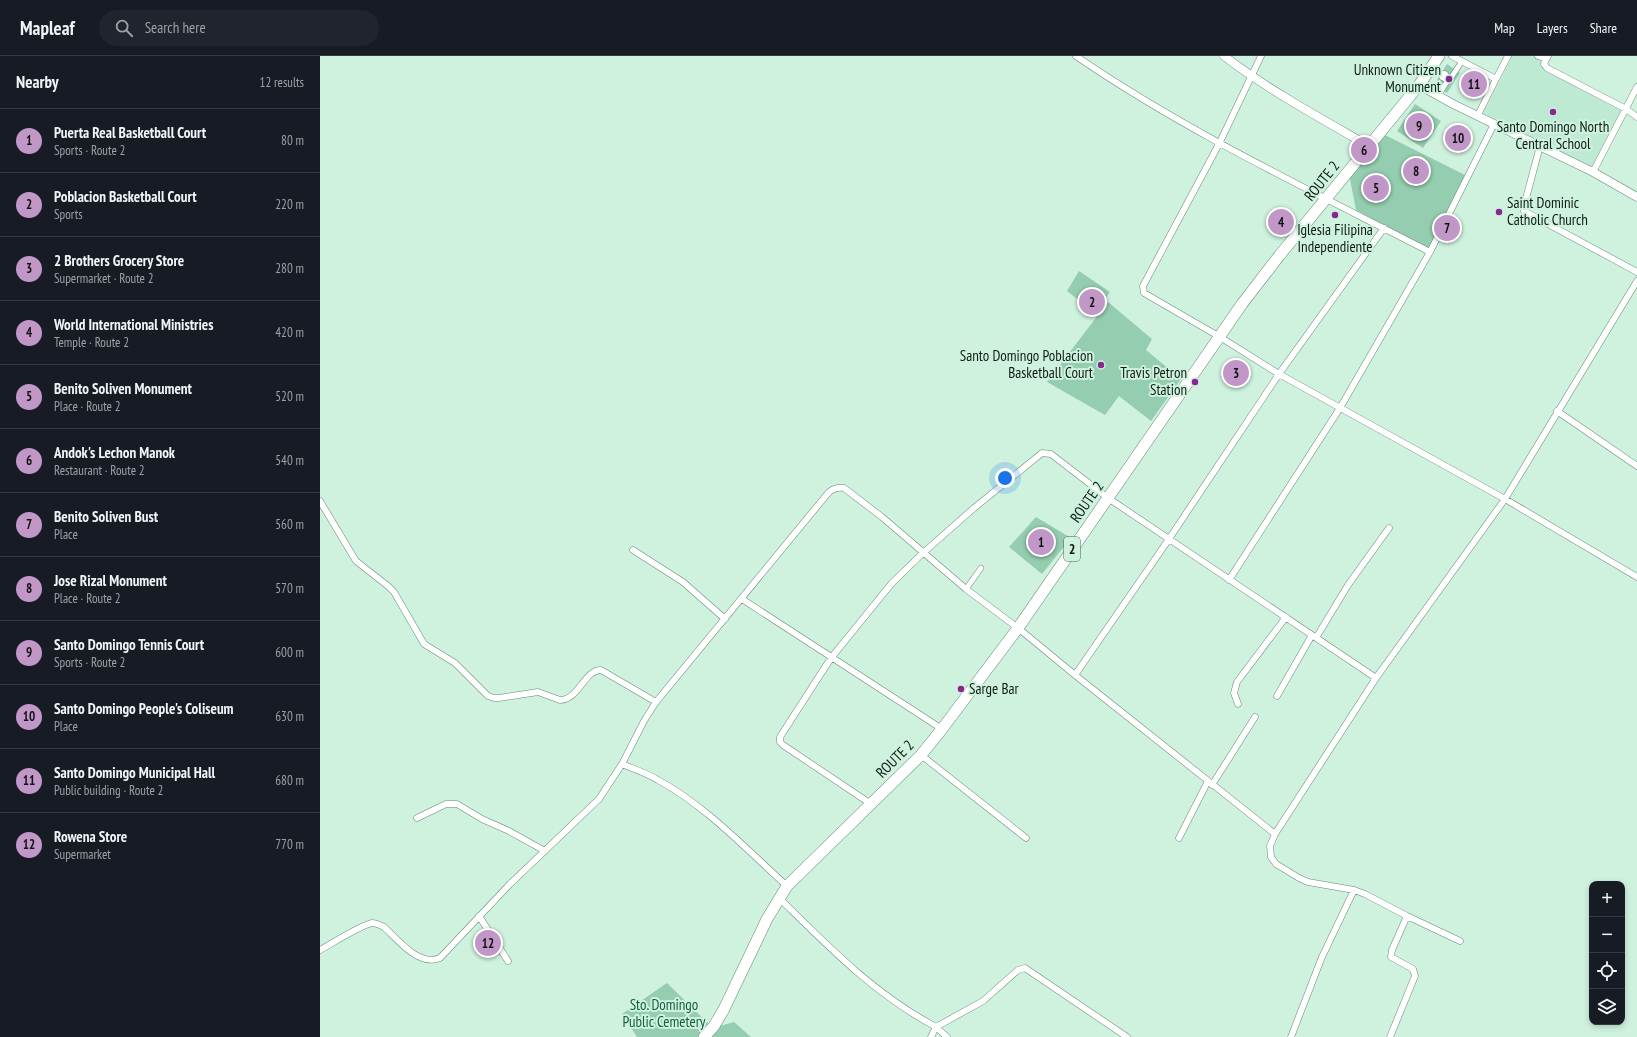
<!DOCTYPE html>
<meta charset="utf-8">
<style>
body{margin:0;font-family:"PT Sans Narrow",sans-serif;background:#20242c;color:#f1f3f6}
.controls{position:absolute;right:12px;bottom:12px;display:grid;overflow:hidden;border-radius:8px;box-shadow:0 2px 6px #0003}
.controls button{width:36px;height:36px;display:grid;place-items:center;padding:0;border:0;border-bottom:1px solid #363941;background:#171b24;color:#f1f3f6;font:20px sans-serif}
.you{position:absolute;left:685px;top:422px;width:14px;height:14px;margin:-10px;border:3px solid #fff;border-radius:50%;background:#1a73e8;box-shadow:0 0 0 6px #1a73e833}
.badge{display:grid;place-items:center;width:26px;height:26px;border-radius:50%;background:#c197c8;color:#111;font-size:13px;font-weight:700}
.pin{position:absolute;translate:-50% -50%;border:2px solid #fff;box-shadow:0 1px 4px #0006}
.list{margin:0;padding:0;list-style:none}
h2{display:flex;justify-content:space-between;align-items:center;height:52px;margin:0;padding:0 16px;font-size:17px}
h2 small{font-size:13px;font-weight:400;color:#9ea1a6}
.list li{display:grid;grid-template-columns:26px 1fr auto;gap:12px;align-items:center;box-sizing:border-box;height:64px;padding:0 16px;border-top:1px solid #363941}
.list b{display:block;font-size:15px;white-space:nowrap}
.list p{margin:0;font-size:13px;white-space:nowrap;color:#9ea1a6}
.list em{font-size:13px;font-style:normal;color:#9ea1a6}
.icon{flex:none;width:22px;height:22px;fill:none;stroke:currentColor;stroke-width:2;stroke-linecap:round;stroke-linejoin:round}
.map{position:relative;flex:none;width:1317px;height:981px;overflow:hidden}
header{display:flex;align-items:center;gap:24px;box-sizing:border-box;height:56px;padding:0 20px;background:#171b24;border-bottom:1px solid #363941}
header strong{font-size:19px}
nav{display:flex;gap:22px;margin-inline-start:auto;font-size:14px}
.search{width:280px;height:36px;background:#20242c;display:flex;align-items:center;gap:10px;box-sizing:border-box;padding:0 14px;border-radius:22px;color:#9ea1a6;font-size:15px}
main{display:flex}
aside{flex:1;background:#171b24}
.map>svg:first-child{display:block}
</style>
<header>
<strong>Mapleaf</strong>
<div class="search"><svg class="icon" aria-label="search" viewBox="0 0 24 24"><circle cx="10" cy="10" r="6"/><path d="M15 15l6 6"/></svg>Search here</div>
<nav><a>Map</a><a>Layers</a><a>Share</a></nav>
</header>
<main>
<aside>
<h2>Nearby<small>12 results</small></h2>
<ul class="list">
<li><span class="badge">1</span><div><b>Puerta Real Basketball Court</b><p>Sports · Route 2</p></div><em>80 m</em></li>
<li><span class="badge">2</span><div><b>Poblacion Basketball Court</b><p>Sports</p></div><em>220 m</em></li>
<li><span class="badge">3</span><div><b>2 Brothers Grocery Store</b><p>Supermarket · Route 2</p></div><em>280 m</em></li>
<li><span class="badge">4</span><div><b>World International Ministries</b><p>Temple · Route 2</p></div><em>420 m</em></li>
<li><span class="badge">5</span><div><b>Benito Soliven Monument</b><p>Place · Route 2</p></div><em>520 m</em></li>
<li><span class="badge">6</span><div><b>Andok's Lechon Manok</b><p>Restaurant · Route 2</p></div><em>540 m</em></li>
<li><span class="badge">7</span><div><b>Benito Soliven Bust</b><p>Place</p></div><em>560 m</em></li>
<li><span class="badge">8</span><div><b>Jose Rizal Monument</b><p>Place · Route 2</p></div><em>570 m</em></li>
<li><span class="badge">9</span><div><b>Santo Domingo Tennis Court</b><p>Sports · Route 2</p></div><em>600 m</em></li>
<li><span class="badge">10</span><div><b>Santo Domingo People's Coliseum</b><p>Place</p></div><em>630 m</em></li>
<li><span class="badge">11</span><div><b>Santo Domingo Municipal Hall</b><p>Public building · Route 2</p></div><em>680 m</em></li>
<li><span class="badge">12</span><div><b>Rowena Store</b><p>Supermarket</p></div><em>770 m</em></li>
</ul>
</aside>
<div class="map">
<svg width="1317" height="981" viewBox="0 0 1317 981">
<rect width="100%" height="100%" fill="#cff2df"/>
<path fill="#bee9d2" d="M 1192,0 L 1211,0 L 1223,5 L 1224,13 L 1301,55 L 1271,112 L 1164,57 Z"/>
<path fill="#94cdb0" d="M 1127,8 L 1140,17 L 1127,37 L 1114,29 Z
M 1095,48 L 1121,65 L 1103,92 L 1077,75 Z
M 1063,78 L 1145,119 L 1109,193 L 1036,154 L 1029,118 Z
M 759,215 L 790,236 L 775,257 L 747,235 Z
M 788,246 L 832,283 L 826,294 L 861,323 L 831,365 L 799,340 L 785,359 L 727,326 Z
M 716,461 L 751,482 L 722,518 L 689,491 Z
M 347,927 L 393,972 L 414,966 L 431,981 L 317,981 L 302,958 Z"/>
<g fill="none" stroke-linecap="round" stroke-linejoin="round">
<defs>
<path id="pedestrian" d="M1121.5 20a2.5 2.5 0 1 1 5 0a2.5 2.5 0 1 1-5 0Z
M 1131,22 L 1142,5
M 1118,40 L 1128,24
M 646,533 L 661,512"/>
<path id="minor" d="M 756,0 C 867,76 990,134 1110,196
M 941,0 L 900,86 L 823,230 L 824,237 L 900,281 L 959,318 L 1185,443 L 1317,521
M 1132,0 L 1176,23 L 1158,59
M 1218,0 L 1226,3
M 1228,0 L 1224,8 L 1227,12 L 1306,53 L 1317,61
M 1176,23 L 1188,0
M 1220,90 L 1204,150 L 1204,155 L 1317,216
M 1273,116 L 1317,31
M 1237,355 L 1317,410
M 0,445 L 36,505 L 68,530 L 74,536 L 104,588 L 135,607 L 168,640 L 174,642 L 179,642 L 218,636 L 240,644 C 259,644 264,614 281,614 L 336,646
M 313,494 L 363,526 L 405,563
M 909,524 L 1020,352 L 1110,196 L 1174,68
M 422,543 L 622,673
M 996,582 L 1028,529 L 1069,472
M 755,619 L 849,483 L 959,318 L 1064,172
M 957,640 L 992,579
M 918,648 L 914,637 L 917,626 L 966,561
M 601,699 L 706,782
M 302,708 C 314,713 327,717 338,724 C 386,750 426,793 467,830
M 892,729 L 935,661
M 551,748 L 463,689 L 460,686 L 460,681 L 511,602 L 572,527 L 603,497 L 654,452 L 722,397 L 731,398 L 788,442 L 1056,622
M 97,762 L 126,748 L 137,748 L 162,763 L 189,775 L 225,795
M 859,782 L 888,725
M 459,842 C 509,891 554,938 616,971 L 663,945 L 698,914 L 705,912 L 807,981
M 159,860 L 188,905
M 1140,885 L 1087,860 L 1045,838 L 1034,834 L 988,826 L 979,822 L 956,808 L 951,801 L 950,790 L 955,778 L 1056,622 L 1185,443 L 1317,225
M 0,894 C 11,888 41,869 52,867 C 56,867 60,869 64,871 C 78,884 99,911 120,902 L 190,828 L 279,743 L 302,708 L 324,665 L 336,646 L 509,436 C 514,432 518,431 524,432 L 562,461 L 646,533 L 698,572 L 755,619 L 955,778
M 611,981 L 616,971 L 627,981
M 971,981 L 1002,901 L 1034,834
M 1070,981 L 1095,920 L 1093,913 L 1071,901 L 1072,894 L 1087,860"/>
<path id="tertiary" d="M 904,0 C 950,35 1000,62 1049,90
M 1099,29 L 1133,48 L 1273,116 L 1317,141"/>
<path id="trunk" d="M 384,981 L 394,970 L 404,953 L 447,863 L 467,830 L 601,699 L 622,673 L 698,572 L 922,248 L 959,200 L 1099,29 L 1119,0"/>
</defs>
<use href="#pedestrian" stroke="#688877" stroke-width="6"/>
<use href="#minor" stroke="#688877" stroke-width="7"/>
<use href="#tertiary" stroke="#688877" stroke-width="9"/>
<use href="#trunk" stroke="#688877" stroke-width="12"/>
<use href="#pedestrian" stroke="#fff" stroke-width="5"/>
<use href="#minor" stroke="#fff" stroke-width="6"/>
<use href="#tertiary" stroke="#fff" stroke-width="8"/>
<use href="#trunk" stroke="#fff" stroke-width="11"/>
</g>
<g fill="#872790" stroke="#cff2df" stroke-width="1.5">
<circle cx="1129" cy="23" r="4"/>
<circle cx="1233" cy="56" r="4"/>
<circle cx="1179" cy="156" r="4"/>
<circle cx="1015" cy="159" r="4"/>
<circle cx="781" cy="309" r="4"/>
<circle cx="875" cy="326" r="4"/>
<circle cx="641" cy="633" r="4"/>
</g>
<g text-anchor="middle" stroke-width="4" stroke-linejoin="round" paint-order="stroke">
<rect fill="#cff2df" stroke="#485c52" stroke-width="1" x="744" y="481" width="16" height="24" rx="3"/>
<g font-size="14" font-weight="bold" fill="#0e1b15">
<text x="752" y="498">2</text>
</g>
<g font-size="15" fill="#0e1b15" stroke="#cff2df" text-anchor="end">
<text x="1121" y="19">Unknown Citizen<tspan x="1121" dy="17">Monument</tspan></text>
<text x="1233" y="76" text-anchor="middle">Santo Domingo North<tspan x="1233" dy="17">Central School</tspan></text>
<text x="1187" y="152" text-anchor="start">Saint Dominic<tspan x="1187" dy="17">Catholic Church</tspan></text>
<text x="1015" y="179" text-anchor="middle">Iglesia Filipina<tspan x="1015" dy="17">Independiente</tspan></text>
<text x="773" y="305">Santo Domingo Poblacion<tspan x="773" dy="17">Basketball Court</tspan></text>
<text x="867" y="322">Travis Petron<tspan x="867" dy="17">Station</tspan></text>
<text x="649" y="638" text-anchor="start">Sarge Bar</text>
</g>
<g font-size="15" fill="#0e1b15" stroke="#cff2df">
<text transform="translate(1002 125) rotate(-51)" y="5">ROUTE 2</text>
<text transform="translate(767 446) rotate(-55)" y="5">ROUTE 2</text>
<text transform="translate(575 703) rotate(-45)" y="5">ROUTE 2</text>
</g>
<g font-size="15" fill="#125d40" stroke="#cff2df">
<text x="344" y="954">Sto. Domingo<tspan x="344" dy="17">Public Cemetery</tspan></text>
</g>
</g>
</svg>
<div class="controls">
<button>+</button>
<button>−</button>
<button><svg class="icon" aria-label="locate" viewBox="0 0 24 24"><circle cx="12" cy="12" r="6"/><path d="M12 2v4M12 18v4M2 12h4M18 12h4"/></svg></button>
<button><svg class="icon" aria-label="layers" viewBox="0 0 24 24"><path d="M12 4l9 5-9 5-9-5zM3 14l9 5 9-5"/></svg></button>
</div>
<div class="you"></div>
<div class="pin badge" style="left:721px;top:486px">1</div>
<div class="pin badge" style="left:772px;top:246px">2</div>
<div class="pin badge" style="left:916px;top:317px">3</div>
<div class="pin badge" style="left:961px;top:166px">4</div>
<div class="pin badge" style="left:1056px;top:132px">5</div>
<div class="pin badge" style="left:1044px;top:94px">6</div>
<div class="pin badge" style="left:1127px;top:172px">7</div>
<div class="pin badge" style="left:1096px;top:115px">8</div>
<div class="pin badge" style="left:1099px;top:70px">9</div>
<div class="pin badge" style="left:1138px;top:82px">10</div>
<div class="pin badge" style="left:1154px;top:28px">11</div>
<div class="pin badge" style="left:168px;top:887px">12</div>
</div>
</main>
